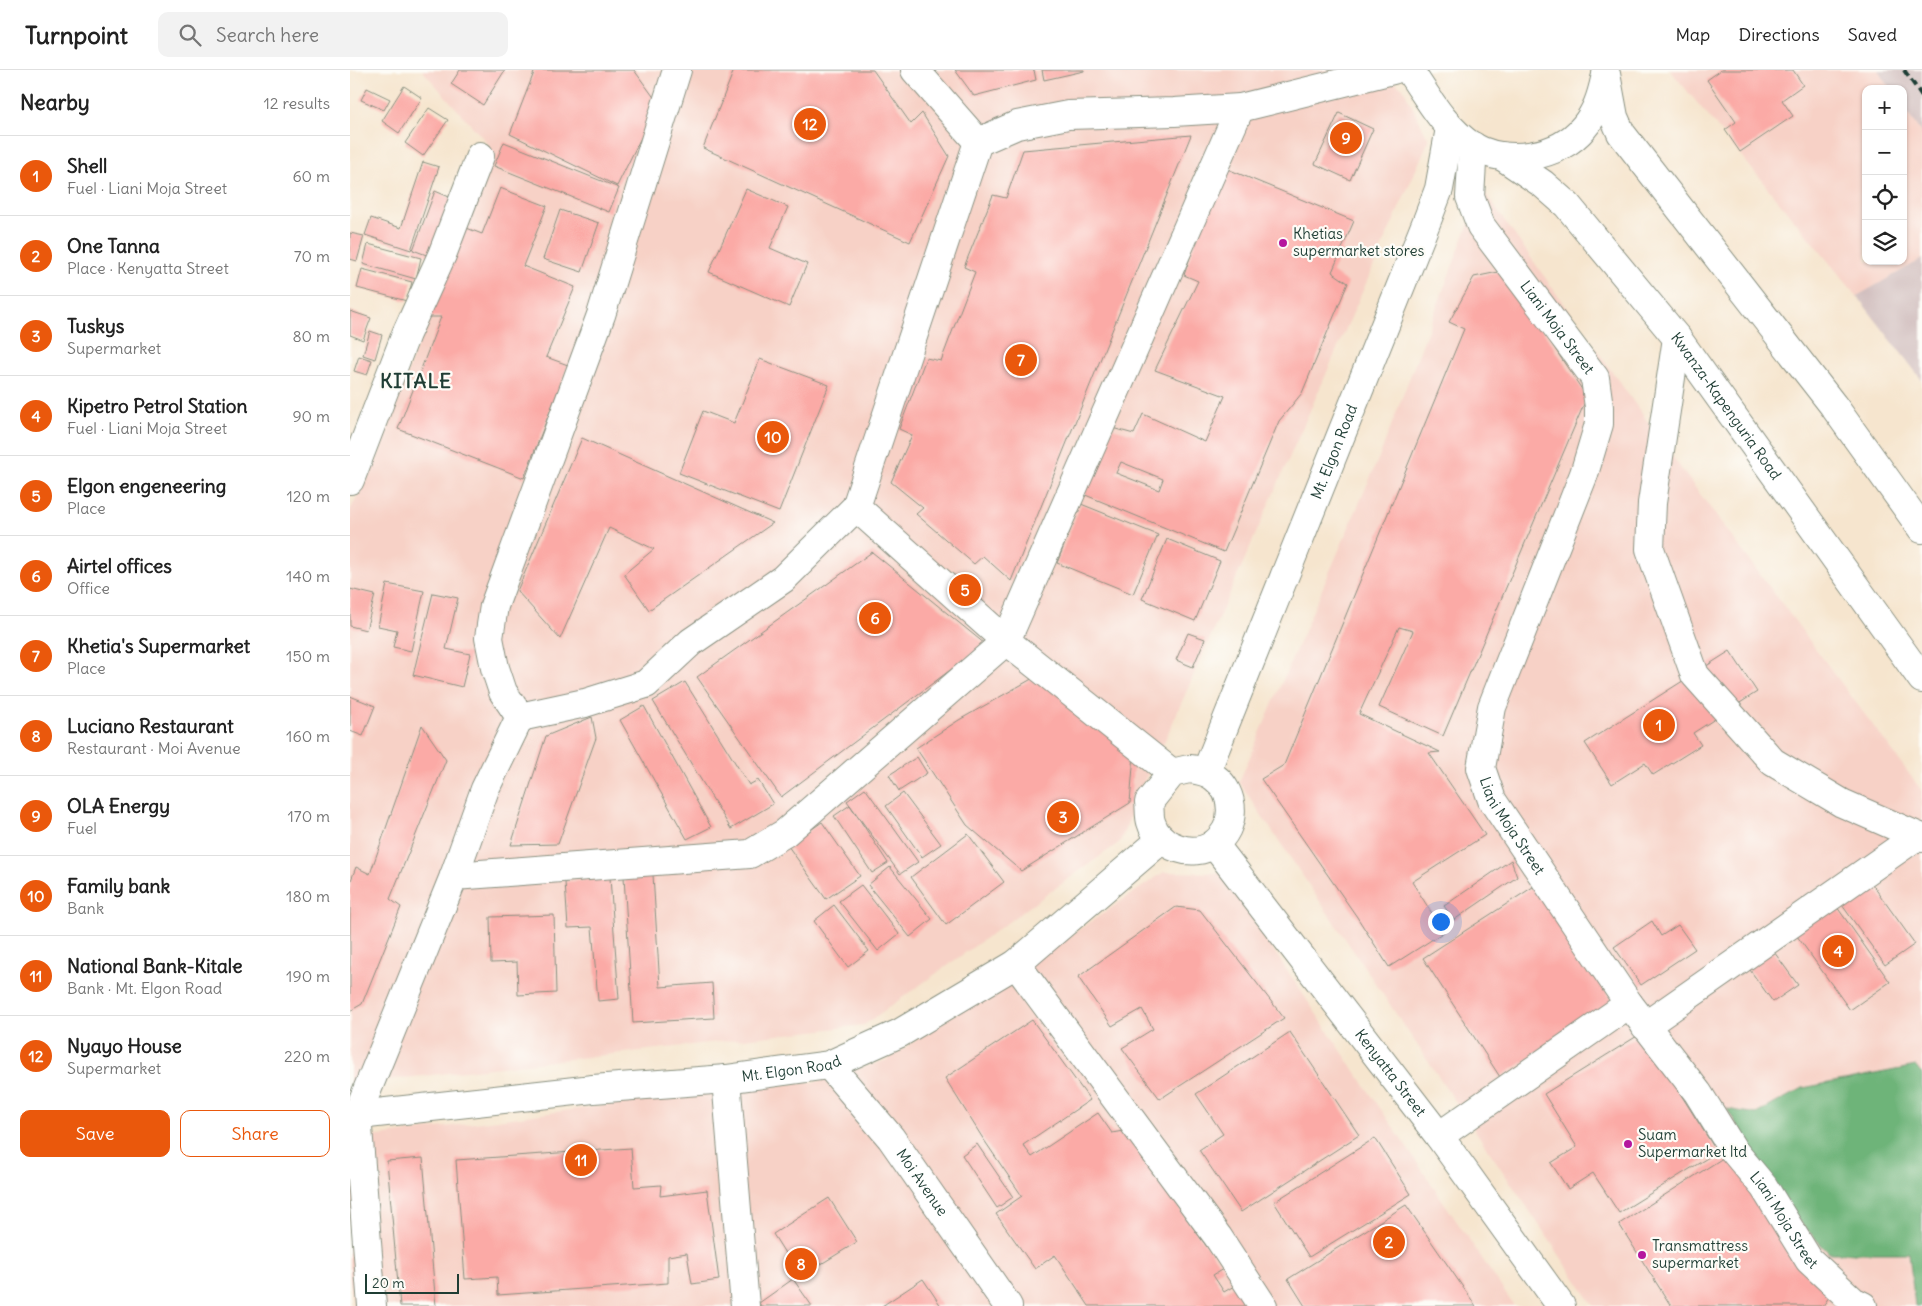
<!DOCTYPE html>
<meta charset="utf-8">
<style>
body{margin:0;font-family:Delius,sans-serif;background:#f2f2f2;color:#222}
.controls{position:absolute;right:15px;top:15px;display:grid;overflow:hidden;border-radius:10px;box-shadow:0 1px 4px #0004}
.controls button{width:45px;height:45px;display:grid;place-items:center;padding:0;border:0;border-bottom:1px solid #e0e0e0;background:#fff;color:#222;font:25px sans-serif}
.scale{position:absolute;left:15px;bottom:12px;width:94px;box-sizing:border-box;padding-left:5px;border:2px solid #1f3d34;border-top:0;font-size:14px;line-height:18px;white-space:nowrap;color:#1f3d34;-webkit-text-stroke:4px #fdfcf7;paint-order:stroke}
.you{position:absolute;left:1090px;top:851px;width:18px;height:18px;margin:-12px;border:4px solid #fff;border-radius:50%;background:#1a73e8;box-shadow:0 0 0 8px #1a73e833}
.badge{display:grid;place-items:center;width:32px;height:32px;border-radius:50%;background:#ea580c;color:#fff;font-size:16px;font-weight:700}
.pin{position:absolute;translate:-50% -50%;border:2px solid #fff;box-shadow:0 1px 5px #0006}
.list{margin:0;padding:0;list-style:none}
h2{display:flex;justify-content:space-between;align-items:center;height:65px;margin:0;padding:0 20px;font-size:21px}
h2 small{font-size:16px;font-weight:400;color:#767676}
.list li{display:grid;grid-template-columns:32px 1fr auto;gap:15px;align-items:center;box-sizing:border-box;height:80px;padding:0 20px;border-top:1px solid #e0e0e0}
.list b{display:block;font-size:19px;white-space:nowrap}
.list p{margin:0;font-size:16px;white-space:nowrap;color:#767676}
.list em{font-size:16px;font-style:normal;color:#767676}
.actions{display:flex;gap:10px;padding:15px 20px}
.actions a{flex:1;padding:11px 0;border:1px solid #ea580c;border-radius:10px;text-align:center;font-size:18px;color:#ea580c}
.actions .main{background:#ea580c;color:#fff}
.icon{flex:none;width:28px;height:28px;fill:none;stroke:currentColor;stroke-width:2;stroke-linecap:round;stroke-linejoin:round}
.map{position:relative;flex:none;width:1572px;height:1236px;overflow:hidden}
header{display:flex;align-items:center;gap:30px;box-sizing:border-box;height:70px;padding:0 25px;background:#fff;border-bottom:1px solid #e0e0e0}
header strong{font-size:24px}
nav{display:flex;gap:28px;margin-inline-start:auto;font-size:18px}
.search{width:350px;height:45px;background:#f2f2f2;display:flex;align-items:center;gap:12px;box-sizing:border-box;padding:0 18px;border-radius:10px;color:#767676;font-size:19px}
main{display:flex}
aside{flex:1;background:#fff}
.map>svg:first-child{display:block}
</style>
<header>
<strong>Turnpoint</strong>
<div class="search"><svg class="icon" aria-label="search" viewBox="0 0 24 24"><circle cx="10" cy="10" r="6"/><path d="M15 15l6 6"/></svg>Search here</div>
<nav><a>Map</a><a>Directions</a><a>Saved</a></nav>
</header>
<main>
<aside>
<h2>Nearby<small>12 results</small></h2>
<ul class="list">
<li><span class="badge">1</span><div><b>Shell</b><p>Fuel · Liani Moja Street</p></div><em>60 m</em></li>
<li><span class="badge">2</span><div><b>One Tanna</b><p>Place · Kenyatta Street</p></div><em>70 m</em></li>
<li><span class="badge">3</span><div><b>Tuskys</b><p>Supermarket</p></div><em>80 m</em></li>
<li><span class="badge">4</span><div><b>Kipetro Petrol Station</b><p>Fuel · Liani Moja Street</p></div><em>90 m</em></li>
<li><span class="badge">5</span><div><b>Elgon engeneering</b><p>Place</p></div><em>120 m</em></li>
<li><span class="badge">6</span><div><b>Airtel offices</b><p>Office</p></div><em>140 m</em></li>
<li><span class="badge">7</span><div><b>Khetia's Supermarket</b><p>Place</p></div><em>150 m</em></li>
<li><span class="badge">8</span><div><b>Luciano Restaurant</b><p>Restaurant · Moi Avenue</p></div><em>160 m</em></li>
<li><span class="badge">9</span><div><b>OLA Energy</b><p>Fuel</p></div><em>170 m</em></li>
<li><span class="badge">10</span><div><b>Family bank</b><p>Bank</p></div><em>180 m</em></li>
<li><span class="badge">11</span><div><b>National Bank-Kitale</b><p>Bank · Mt. Elgon Road</p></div><em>190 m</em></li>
<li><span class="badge">12</span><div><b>Nyayo House</b><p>Supermarket</p></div><em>220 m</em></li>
</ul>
<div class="actions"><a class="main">Save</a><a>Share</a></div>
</aside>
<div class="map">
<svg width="1572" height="1236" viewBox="0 0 1572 1236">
<rect width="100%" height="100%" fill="#fdfcf7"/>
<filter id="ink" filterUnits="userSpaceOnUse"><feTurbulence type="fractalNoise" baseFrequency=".02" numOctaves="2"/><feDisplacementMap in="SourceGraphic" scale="10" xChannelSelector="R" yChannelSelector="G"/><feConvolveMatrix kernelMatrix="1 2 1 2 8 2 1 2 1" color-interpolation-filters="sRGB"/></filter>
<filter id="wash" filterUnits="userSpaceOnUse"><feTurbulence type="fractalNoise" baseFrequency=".0096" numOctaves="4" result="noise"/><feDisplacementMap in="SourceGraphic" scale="20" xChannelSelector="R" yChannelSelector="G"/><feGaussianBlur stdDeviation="1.12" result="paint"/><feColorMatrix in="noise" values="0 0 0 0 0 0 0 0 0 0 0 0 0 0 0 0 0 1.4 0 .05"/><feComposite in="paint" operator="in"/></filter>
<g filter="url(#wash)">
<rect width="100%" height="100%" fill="#f6e5ce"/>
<path fill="#f7d1c6" d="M 72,0 L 1028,0 L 1053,18 L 1079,70 L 812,677 L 795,709 L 770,772 L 514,955 L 46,1009 L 0,1013 L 0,440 L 25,394 L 139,75 Z
M 1320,0 L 1528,0 L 1541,19 L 1516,19 L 1516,191 L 1553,191 L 1553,37 L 1572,64 L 1572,189 L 1507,226 Z
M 1132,119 L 1332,400 L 1572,721 L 1572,1236 L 1244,1236 L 889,712 L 1030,385 Z
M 814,802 L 871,803 L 1164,1236 L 4,1236 L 0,1210 L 0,1070 L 367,1020 L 466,1012 L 537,990 Z"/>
<path fill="#d2bfbf" d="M 1528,0 L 1572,0 L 1572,64 L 1553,37 L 1553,19 L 1541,19 Z
M 1572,189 L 1572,310 L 1507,226 Z"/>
<path fill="#6eb479" stroke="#467856" d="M 1566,996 L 1572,1004 L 1572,1236 L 1565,1236 L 1559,1183 L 1479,1183 L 1443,1145 L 1377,1039 L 1406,1044 L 1453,1018 Z"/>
<g id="blocks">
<path fill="#fbaaa6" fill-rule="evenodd" d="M 110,0 L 155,0 L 133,35 L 101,14 Z
M 185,0 L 284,0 L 308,33 L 267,116 L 160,64 Z
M 384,0 L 523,0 L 561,54 L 572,43 L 599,86 L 560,172 L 353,78 Z
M 605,0 L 684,0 L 686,10 L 624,26 Z
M 692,0 L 734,0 L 734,1 L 694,10 Z
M 1371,0 L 1443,0 L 1453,15 L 1432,30 L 1443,46 L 1390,82 L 1375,60 L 1386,52 L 1357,10 Z
M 54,16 L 72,28 L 49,63 L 32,51 Z
M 17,18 L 40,29 L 34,40 L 11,30 Z
M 79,38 L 98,50 L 73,86 L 55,73 Z
M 989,43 L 1023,59 L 1000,110 L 965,94 Z
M 841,65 L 661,511 L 633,486 L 624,494 L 566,444 L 573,438 L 541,412 L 562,365 L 549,359 L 576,288 L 591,291 L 625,202 L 614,197 L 643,125 L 656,128 L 673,80 Z
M 154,72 L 269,118 L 259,142 L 144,96 Z
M 73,92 L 89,97 L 61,180 L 15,165 L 21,148 L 51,158 Z
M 875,98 L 1004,151 L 982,202 L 998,213 L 952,323 L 929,351 L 874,482 L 733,424 L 762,358 L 784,364 L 793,344 L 855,372 L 875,326 L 805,300 L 848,211 L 834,205 L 853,149 ZM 771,392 L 813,409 L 809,420 L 766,403 Z
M 150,118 L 197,136 L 173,196 L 225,217 L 196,287 L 218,295 L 174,408 L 48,359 L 91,247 L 79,247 L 114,157 L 132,164 Z
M 396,119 L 438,137 L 420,178 L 457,194 L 439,237 L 359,202 Z
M 85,121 L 104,129 L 82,187 L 63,180 Z
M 210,140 L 249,153 L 232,202 L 193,189 Z
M 0,163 L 14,166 L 7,191 L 0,189 Z
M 18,174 L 71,188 L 66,209 L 13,194 Z
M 12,199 L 62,212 L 57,231 L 7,218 Z
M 1153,201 L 1237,327 L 1093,666 L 1029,637 L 1063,561 L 1049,557 L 1009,644 L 1090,682 L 1079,683 L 1135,765 L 1062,812 L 1094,862 L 1039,897 L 1007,847 L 911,709 L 934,695 L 1114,259 L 1099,252 L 1124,207 Z
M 0,241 L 21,248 L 13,270 L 0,265 Z
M 20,261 L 32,265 L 25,289 L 13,285 Z
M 9,286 L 22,290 L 17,305 L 4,301 Z
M 410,289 L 479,315 L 429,442 L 329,403 L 353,341 L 384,353 Z
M 232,368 L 423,453 L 299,540 L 274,504 L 304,479 L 259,458 L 210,569 L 167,521 Z
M 731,434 L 808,465 L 783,524 L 707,493 Z
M 817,469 L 870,491 L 845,551 L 792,529 Z
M 522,482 L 635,574 L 431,727 L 347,607 Z
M 37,514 L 74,521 L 61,581 L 43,577 L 47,560 L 28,556 Z
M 0,519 L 25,525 L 16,560 L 0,556 Z
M 83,523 L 108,528 L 96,579 L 120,584 L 112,617 L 63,605 Z
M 838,563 L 855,569 L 843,597 L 826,590 Z
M 1380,581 L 1407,622 L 1343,663 L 1351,675 L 1303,705 L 1295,693 L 1262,714 L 1235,673 Z
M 694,602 L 784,684 L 780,733 L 671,801 L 617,755 L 566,678 L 609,650 Z
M 335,612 L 399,715 L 408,710 L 423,734 L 381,759 L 303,631 Z
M 0,626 L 25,636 L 13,666 L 0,661 Z
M 294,636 L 361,757 L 337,769 L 270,650 Z
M 242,647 L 246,668 L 208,774 L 161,775 L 196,666 Z
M 72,655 L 96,690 L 40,829 L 51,837 L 12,934 L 0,941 L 0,813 L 6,797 L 20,804 Z
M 567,687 L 577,703 L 549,721 L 539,705 Z
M 515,718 L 568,792 L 550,804 L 497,731 Z
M 553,723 L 591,774 L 572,787 L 536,736 Z
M 500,735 L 538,793 L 522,803 L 484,746 Z
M 472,752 L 510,806 L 476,829 L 438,776 Z
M 618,764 L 654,812 L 596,855 L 561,807 Z
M 1161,790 L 1167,807 L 1104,850 L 1094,836 Z
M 540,797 L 582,849 L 560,867 L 518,815 Z
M 303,805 L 310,917 L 362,913 L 364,948 L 283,953 L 274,807 Z
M 1517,807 L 1565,874 L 1535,895 L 1487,828 Z
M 260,808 L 269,929 L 248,931 L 242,857 L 218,858 L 215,812 Z
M 511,815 L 549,864 L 528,881 L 489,831 Z
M 1186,815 L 1264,933 L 1150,1007 L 1073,888 Z
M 1482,830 L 1540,912 L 1500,940 L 1442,859 Z
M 484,835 L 519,881 L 498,897 L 464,851 Z
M 826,837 L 850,840 L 934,948 L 810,1029 L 772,978 L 803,959 L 792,939 L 762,956 L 728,907 Z
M 204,845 L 206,923 L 168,925 L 167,892 L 141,893 L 140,847 Z
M 1302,851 L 1311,866 L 1328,855 L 1345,879 L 1291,915 L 1264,877 Z
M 1419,875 L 1448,915 L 1423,932 L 1395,893 Z
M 682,950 L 740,1030 L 673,1075 L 682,1087 L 748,1043 L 762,1063 L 773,1061 L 873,1199 L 863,1205 L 874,1222 L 884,1216 L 897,1236 L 739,1236 L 705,1185 L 685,1199 L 646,1144 L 672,1126 L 632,1067 L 595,1008 Z
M 940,962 L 1009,1065 L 891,1142 L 849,1080 L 873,1064 L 846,1024 Z
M 1292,963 L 1367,1082 L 1269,1143 L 1243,1103 L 1218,1119 L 1201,1093 L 1227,1077 L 1194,1024 Z
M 1025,1068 L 1061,1124 L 959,1187 L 924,1132 Z
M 627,1074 L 663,1127 L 647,1138 L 612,1085 Z
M 281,1078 L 284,1117 L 311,1115 L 310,1126 L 357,1120 L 369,1210 L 342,1214 L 337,1183 L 318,1186 L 318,1213 L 148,1225 L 147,1207 L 115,1209 L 106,1090 Z
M 1384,1081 L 1479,1227 L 1473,1236 L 1321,1236 L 1269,1154 Z
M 73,1088 L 86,1236 L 50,1236 L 37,1091 Z
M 479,1128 L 507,1172 L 450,1207 L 423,1164 Z
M 1056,1135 L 1126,1236 L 955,1236 L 938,1209 Z
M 443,1209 L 462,1236 L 411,1236 L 409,1233 Z
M 573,1209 L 591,1236 L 532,1236 Z"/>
</g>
</g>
<g filter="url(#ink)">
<use href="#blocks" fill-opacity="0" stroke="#8a9181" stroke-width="1"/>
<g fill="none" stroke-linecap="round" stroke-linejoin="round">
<defs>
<g id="minor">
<path d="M 565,0 L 628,72"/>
<path id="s1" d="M 1123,76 L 1120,127 L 1131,156 L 1245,308 L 1249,337 L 1249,354 L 1234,404 L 1142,637 L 1131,698 L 1142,730 L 1279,934 L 1348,1023 L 1384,1081 L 1414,1117 L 1459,1190 L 1503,1231 L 1513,1236"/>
<path d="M 1327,268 L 1302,433 L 1300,479 L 1345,605 L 1423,692 L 1492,733 L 1572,768"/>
<path d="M 0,410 L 56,264 L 92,185 L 130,86"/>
<path d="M 506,437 L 656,571 L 822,703"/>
<path d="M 170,647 L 235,633 L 296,614 L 341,572 L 433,509 L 506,437 L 628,72 L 667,55 L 718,45 L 824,42 L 890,38 L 1043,0"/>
<path d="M 170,647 L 153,622 L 145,598 L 139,568 L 144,536 L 251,245 L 327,0"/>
<path d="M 839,699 C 848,700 857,701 864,707 C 886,723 887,757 864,774 C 843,789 808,777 801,752 C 799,746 800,738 799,732 L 822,703 Z"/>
<path id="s2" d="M 856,702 L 1078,148 L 1089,119 L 1100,58"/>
<path id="s3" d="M 864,774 L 1089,1066 L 1211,1236"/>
<path d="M 104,806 L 400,784 L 435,763 L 656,571 L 890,38"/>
<path d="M 666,894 L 868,1167 L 913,1236"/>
<path d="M 1295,956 L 1567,766"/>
<path id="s4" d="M 479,995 L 541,1068 L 658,1236"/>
<path d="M 376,1009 L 395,1236"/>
<path id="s5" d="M 0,1046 L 243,1019 L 376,1009 L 479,995 L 550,963 L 666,894 L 812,769"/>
<path d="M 1089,1066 L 1279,934"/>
<path d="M 22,1236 L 7,1045 L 104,806 L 135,719 L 170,647"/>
</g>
<g id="highway">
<path d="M 1059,0 C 1077,26 1094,58 1122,76 C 1156,96 1209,88 1234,57 C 1246,43 1251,27 1255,9"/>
<path d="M 1256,4 L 1264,47 L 1271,63 L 1483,335 L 1572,459"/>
<path id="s6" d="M 1152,86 L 1193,114 L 1217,135 L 1327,268 L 1572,609"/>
</g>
</defs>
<use href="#minor" stroke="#8a9181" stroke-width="30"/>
<use href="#highway" stroke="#8a9181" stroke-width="30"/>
<use href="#minor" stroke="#fff" stroke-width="28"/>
<use href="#highway" stroke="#fff" stroke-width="28"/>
<path stroke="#1f3d34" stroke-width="4" stroke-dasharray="8 4" stroke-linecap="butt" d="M 1554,0 L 1572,26"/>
</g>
</g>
<g fill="#b5179e" stroke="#fdfcf7" stroke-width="2">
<circle cx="933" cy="173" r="5"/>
<circle cx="1278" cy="1074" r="5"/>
<circle cx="1292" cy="1185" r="5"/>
</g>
<g text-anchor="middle" stroke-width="4.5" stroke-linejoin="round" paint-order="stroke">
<g font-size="15" fill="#1f3d34" stroke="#fdfcf7" text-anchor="start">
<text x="943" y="169">Khetias<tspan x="943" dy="17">supermarket stores</tspan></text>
<text x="1288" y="1070">Suam<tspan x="1288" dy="17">Supermarket ltd</tspan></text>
<text x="1302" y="1181">Transmattress<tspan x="1302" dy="17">supermarket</tspan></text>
</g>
<g font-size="15" fill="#1f3d34" stroke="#fdfcf7">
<text dy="5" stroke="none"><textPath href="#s1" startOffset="209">Liani Moja Street</textPath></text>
<text dy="5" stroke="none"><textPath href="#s6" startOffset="338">Kwanza-Kapenguria Road</textPath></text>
<text dy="5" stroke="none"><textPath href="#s2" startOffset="345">Mt. Elgon Road</textPath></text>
<text dy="5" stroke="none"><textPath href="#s1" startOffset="749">Liani Moja Street</textPath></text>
<text dy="5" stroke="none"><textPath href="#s5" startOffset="444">Mt. Elgon Road</textPath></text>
<text dy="5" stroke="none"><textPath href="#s3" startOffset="289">Kenyatta Street</textPath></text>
<text dy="5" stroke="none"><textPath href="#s4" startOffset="150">Moi Avenue</textPath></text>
<text dy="5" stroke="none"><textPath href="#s1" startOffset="1229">Liani Moja Street</textPath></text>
</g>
<g font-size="20" font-weight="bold" letter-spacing="1" fill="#1f3d34" stroke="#fdfcf7">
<text x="66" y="318">KITALE</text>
</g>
</g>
</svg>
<div class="controls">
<button>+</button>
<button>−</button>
<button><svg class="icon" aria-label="locate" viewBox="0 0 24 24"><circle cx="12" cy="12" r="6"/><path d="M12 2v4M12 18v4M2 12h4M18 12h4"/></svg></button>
<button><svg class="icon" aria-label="layers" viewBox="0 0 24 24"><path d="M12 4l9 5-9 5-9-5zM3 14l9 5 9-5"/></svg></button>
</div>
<div class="scale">20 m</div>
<div class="you"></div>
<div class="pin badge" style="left:1309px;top:655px">1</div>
<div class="pin badge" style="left:1039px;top:1172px">2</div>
<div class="pin badge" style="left:713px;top:747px">3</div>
<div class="pin badge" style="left:1488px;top:881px">4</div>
<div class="pin badge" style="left:615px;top:520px">5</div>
<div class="pin badge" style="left:525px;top:548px">6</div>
<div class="pin badge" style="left:671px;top:290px">7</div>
<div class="pin badge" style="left:451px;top:1194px">8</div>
<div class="pin badge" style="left:996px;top:68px">9</div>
<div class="pin badge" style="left:423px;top:367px">10</div>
<div class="pin badge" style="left:231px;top:1090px">11</div>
<div class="pin badge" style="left:460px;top:54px">12</div>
</div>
</main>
